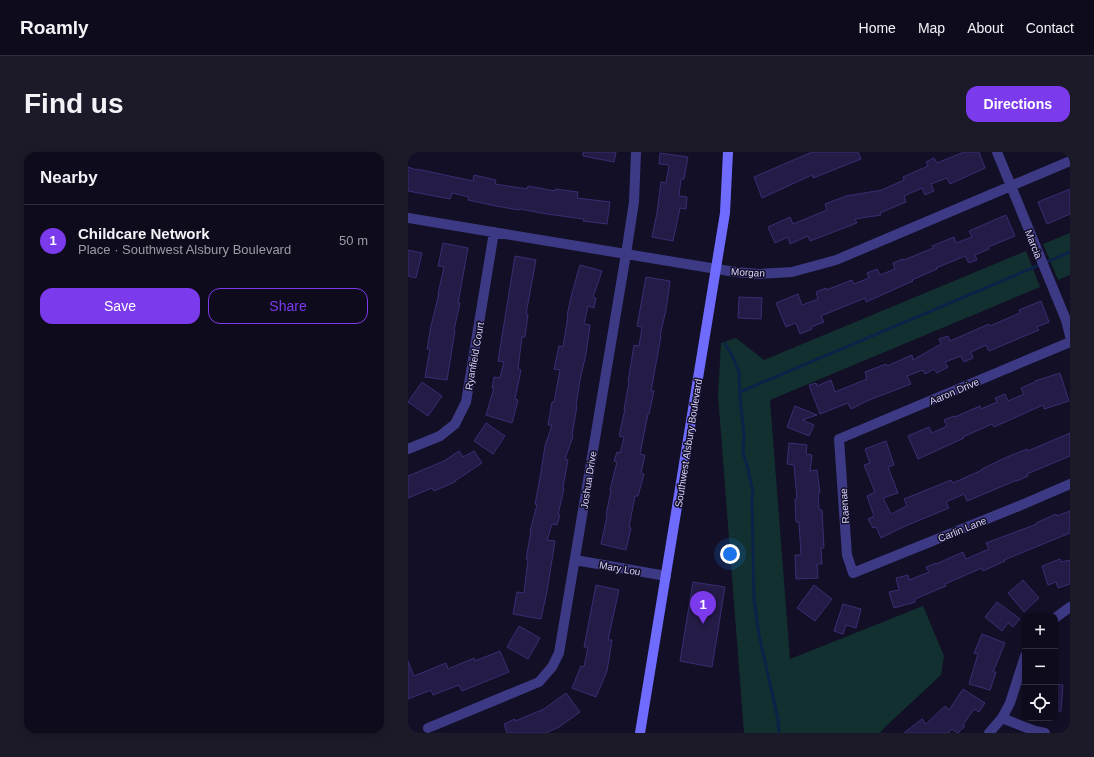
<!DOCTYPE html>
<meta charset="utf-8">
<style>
body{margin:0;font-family:Helvetica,sans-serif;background:#1c1929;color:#f1f3f6}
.controls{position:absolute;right:12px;bottom:12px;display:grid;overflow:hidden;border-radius:8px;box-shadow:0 2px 10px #0003}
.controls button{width:36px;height:36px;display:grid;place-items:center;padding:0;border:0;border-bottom:1px solid #2e2b3b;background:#0e0b1c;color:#f1f3f6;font:20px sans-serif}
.you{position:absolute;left:322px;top:402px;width:14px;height:14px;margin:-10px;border:3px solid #fff;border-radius:50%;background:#1a73e8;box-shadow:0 0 0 6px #1a73e833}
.badge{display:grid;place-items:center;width:26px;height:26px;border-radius:50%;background:#7c3aed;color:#fff;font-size:13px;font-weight:700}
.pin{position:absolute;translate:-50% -33px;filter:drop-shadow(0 1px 2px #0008)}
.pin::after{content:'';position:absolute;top:21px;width:14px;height:12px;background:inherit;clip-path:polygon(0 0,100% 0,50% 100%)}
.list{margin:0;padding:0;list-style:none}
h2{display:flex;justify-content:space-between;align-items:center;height:52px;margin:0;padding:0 16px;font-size:17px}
h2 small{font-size:13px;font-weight:400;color:#9b9ba3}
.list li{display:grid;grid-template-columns:26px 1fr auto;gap:12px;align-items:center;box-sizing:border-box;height:72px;padding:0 16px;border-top:1px solid #2e2b3b}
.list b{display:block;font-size:15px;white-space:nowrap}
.list p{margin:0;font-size:13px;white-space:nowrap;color:#9b9ba3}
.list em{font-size:13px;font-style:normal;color:#9b9ba3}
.actions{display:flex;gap:8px;padding:12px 16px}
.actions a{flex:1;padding:9px 0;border:1px solid #7c3aed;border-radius:12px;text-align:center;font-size:14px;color:#7c3aed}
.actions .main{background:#7c3aed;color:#fff}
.icon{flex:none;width:22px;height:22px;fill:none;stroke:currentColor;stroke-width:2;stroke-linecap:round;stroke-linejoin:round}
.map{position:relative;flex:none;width:662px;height:581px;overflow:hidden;border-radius:12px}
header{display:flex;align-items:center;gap:24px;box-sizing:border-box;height:56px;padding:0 20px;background:#0e0b1c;border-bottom:1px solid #2e2b3b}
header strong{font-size:19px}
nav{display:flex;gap:22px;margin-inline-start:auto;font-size:14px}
.intro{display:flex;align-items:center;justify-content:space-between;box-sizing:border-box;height:96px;padding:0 24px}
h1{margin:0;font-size:28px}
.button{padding:10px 18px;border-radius:12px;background:#7c3aed;color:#fff;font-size:14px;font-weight:700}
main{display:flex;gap:24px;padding:0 24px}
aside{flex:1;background:#0e0b1c;border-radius:12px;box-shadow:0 2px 10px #0003}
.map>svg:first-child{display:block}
</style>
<header>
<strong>Roamly</strong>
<nav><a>Home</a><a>Map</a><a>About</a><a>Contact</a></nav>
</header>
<div class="intro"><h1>Find us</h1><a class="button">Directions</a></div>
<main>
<aside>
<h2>Nearby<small></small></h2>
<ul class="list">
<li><span class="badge">1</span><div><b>Childcare Network</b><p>Place · Southwest Alsbury Boulevard</p></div><em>50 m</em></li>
</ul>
<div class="actions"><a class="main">Save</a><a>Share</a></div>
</aside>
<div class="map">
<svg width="662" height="581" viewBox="0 0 662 581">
<rect width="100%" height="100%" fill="#130f26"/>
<path fill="#12302f" d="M 662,81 L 662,123 L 650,128 L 635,92 Z
M 618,99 L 632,135 L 362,248 L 382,507 L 515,454 L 536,504 L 533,523 L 476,576 L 472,581 L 336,581 L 310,243 L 313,191 L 328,186 L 356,208 Z"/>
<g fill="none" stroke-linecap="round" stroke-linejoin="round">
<path stroke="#0c2248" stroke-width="3" d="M 317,192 L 324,203 L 331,220 L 332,246 L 336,283 L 335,300 L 340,317 L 345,341 L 344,345 L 346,448 L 351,483 L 370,567 L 371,581
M 332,240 L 662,100"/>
</g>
<path fill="#241b47" stroke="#3b2d73" d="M 175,0 L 208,0 L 206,10 L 175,4 Z
M 404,0 L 450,0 L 453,7 L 405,26 L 404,23 L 354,46 L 346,25 Z
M 556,0 L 571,0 L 577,16 L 542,32 L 539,26 L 523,32 L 526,39 L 517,43 L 514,36 L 496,44 L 498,50 L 472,61 L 473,63 L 447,67 L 449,71 L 402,89 L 400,84 L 382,92 L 380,85 L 367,91 L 360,75 L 382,65 L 385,72 L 419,58 L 417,52 L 438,44 L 474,38 L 496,28 L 495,25 L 520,14 L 518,10 L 526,6 L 529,11 Z
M 252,1 L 280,5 L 276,27 L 273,27 L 271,44 L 279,45 L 278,57 L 272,56 L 265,89 L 244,85 L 249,61 L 253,30 L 258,31 L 261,13 L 251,12 Z
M 0,15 L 9,18 L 9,17 L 65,29 L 66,23 L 88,28 L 87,32 L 119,37 L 120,34 L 147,39 L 147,37 L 170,40 L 169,46 L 202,50 L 199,72 L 175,69 L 176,67 L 139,62 L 112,57 L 111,58 L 88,54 L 60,48 L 61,45 L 44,41 L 42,47 L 0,39 Z
M 662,37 L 662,62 L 639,72 L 630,50 Z
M 598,63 L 607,84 L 580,95 L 581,97 L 567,103 L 569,108 L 561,111 L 557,104 L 528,116 L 529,117 L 504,128 L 505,129 L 458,150 L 457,146 L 413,164 L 416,170 L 403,175 L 404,177 L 392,182 L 388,171 L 378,175 L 368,151 L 390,142 L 394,153 L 410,147 L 408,140 L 418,136 L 418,138 L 444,128 L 446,132 L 461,126 L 459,121 L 469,117 L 472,123 L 487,117 L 485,111 L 495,107 L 496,108 L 525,96 L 524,94 L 546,85 L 548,91 L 564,85 L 561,79 Z
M 35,91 L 60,96 L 50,151 L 52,151 L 46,178 L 47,178 L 39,228 L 17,225 L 22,197 L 19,197 L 23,174 L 31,142 L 30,142 L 36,115 L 30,114 Z
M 0,98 L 14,101 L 8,126 L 0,124 Z
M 107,104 L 128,108 L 118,162 L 120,162 L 117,185 L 114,185 L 110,217 L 113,218 L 107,247 L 110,248 L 104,271 L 78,263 L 86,236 L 84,236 L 86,225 L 92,226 L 96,210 L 90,209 Z
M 172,113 L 194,119 L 185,145 L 188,146 L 186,156 L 180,154 L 176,172 L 182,173 L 178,202 L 172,228 L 168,254 L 169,254 L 164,283 L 165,284 L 157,307 L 160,308 L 155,335 L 156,336 L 150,363 L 152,363 L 149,373 L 144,372 L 139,388 L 147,389 L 139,439 L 133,467 L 105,462 L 109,440 L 116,441 L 120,407 L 118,407 L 123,379 L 122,379 L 129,353 L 127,352 L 132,326 L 137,294 L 144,273 L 140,273 L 144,250 L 146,250 L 152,218 L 146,217 L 151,194 L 155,195 L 160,164 L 159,163 L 164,141 Z
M 238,125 L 262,129 L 258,158 L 252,184 L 253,184 L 243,239 L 246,239 L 241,262 L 240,262 L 232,302 L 237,303 L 233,321 L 236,322 L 230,344 L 227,344 L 221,375 L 223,376 L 218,398 L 193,392 L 199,364 L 198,363 L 203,338 L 202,338 L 209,310 L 206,309 L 209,300 L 212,301 L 216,285 L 211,284 L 217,257 L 216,257 L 221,231 L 220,230 L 226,193 L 231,194 L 234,175 L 229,174 Z
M 331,145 L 354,146 L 353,167 L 330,166 Z
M 633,149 L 641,170 L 629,175 L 631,178 L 581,199 L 578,193 L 563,200 L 565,206 L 556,210 L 553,204 L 537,210 L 540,215 L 529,221 L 526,217 L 517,222 L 515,218 L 499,224 L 503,232 L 461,248 L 443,257 L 440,251 L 412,262 L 401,233 L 408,231 L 409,234 L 423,228 L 427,240 L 459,227 L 457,220 L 478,212 L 479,214 L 504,203 L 505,208 L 533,192 L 531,187 L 540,184 L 542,189 L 581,172 L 582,174 L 612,161 L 611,158 Z
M 652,221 L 661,249 L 636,257 L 635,253 L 586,275 L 584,272 L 555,285 L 556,286 L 510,307 L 500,284 L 521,275 L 524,281 L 539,274 L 536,268 L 546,264 L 547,265 L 572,254 L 573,257 L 589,250 L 587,246 L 597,242 L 600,249 L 616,242 L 613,236 L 627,230 L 627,229 Z
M 14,230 L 34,244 L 20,264 L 0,250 Z
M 387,254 L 409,263 L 394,268 L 406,273 L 401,284 L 379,275 Z
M 78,271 L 97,284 L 85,302 L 66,289 Z
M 662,281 L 662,304 L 619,322 L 620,324 L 609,329 L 609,328 L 583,339 L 559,349 L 556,342 L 538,350 L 541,356 L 495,375 L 473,386 L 468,375 L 465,376 L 460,367 L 466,364 L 459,344 L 467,340 L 456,313 L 462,311 L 457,297 L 478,289 L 486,313 L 480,315 L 490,341 L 475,346 L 483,362 L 499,354 L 496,347 L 543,328 L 545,331 L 574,318 L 574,317 L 599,305 L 619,297 L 620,299 Z
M 381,291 L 399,293 L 398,302 L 404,303 L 402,319 L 409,318 L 412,341 L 410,341 L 411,358 L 414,358 L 416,396 L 413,396 L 414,412 L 409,412 L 410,426 L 388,427 L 387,403 L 393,403 L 391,370 L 388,370 L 387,347 L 389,347 L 386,313 L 379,312 Z
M 51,299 L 55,305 L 66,299 L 74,311 L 47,329 L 47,330 L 26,339 L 24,336 L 0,346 L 0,324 L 36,309 Z
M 662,359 L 662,381 L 596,408 L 597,409 L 575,419 L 574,416 L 537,432 L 538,434 L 507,447 L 507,450 L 486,456 L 481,440 L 491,438 L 488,426 L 500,423 L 501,428 L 521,420 L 518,415 L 528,411 L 528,412 L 555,400 L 558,407 L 581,397 L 578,391 L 629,372 L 628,371 L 648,362 L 649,364 Z
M 652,407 L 653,410 L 662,408 L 662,432 L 650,436 L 648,430 L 640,433 L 634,414 Z
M 615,428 L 631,446 L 616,460 L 600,441 Z
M 285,430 L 317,435 L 304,515 L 272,509 Z
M 188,433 L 211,438 L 200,488 L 204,488 L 199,519 L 188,545 L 164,536 L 173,514 L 176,515 L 180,495 L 176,495 Z
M 406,433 L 424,447 L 407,469 L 389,456 Z
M 589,450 L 612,467 L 605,475 L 600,471 L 594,479 L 577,465 Z
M 435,452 L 453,457 L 448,476 L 438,473 L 435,482 L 426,479 Z
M 111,474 L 132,486 L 120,507 L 99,495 Z
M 574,482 L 597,491 L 585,520 L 588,520 L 582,538 L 561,532 L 570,502 L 566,501 Z
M 92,499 L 101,520 L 54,539 L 51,533 L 25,543 L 23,538 L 0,547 L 0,509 L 6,524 L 38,511 L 40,517 L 66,506 L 67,509 Z
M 647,532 L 655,533 L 653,559 L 647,559 Z
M 555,537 L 577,551 L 571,560 L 566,557 L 555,573 L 557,574 L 550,581 L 549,581 L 544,577 L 540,581 L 496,581 L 514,567 L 518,572 L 537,554 L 541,558 Z
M 158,541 L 172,560 L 151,575 L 138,581 L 99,581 L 96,572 L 107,567 L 107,569 L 136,557 Z"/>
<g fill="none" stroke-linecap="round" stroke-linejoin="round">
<path stroke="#3d3a85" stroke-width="10" d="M 589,0 L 658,168 L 662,184
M 0,66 L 327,120 L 351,122 L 384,120 L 428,108 L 662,9
M 662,190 L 431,287 L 439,403 L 445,421 L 611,354 L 662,332
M 0,297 L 32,284 L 47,272 L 58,250 L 86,80
M 167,408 L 258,424
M 647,466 L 662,455
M 594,566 L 627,579 L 637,581
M 20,576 L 131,530 L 144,515 L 151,501 L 218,102 L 226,50 L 228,0
M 581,581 L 594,566 L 602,551 L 617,504"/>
<path stroke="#6f6bff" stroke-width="10" d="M 232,581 L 317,61 L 320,0"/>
</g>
<g text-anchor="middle" stroke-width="3" stroke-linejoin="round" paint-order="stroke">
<g font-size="10" fill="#d9d4ff" stroke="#130f26">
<text transform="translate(626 92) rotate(68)" y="4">Marcia</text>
<text transform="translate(340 120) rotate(3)" y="4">Morgan</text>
<text transform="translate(66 204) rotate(-80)" y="4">Ryanfield Court</text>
<text transform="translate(546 239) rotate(-23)" y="4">Aaron Drive</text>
<text transform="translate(280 291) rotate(-81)" y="4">Southwest Alsbury Boulevard</text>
<text transform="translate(180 328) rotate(-81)" y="4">Joshua Drive</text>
<text transform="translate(436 354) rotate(-94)" y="4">Raenae</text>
<text transform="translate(554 377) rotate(-22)" y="4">Carlin Lane</text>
<text transform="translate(212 416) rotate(10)" y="4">Mary Lou</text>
</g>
</g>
</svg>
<div class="controls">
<button>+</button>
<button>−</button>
<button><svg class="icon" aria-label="locate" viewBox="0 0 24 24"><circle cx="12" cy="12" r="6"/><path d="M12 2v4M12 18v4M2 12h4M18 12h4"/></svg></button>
</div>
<div class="you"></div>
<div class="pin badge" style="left:295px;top:472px">1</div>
</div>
</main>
